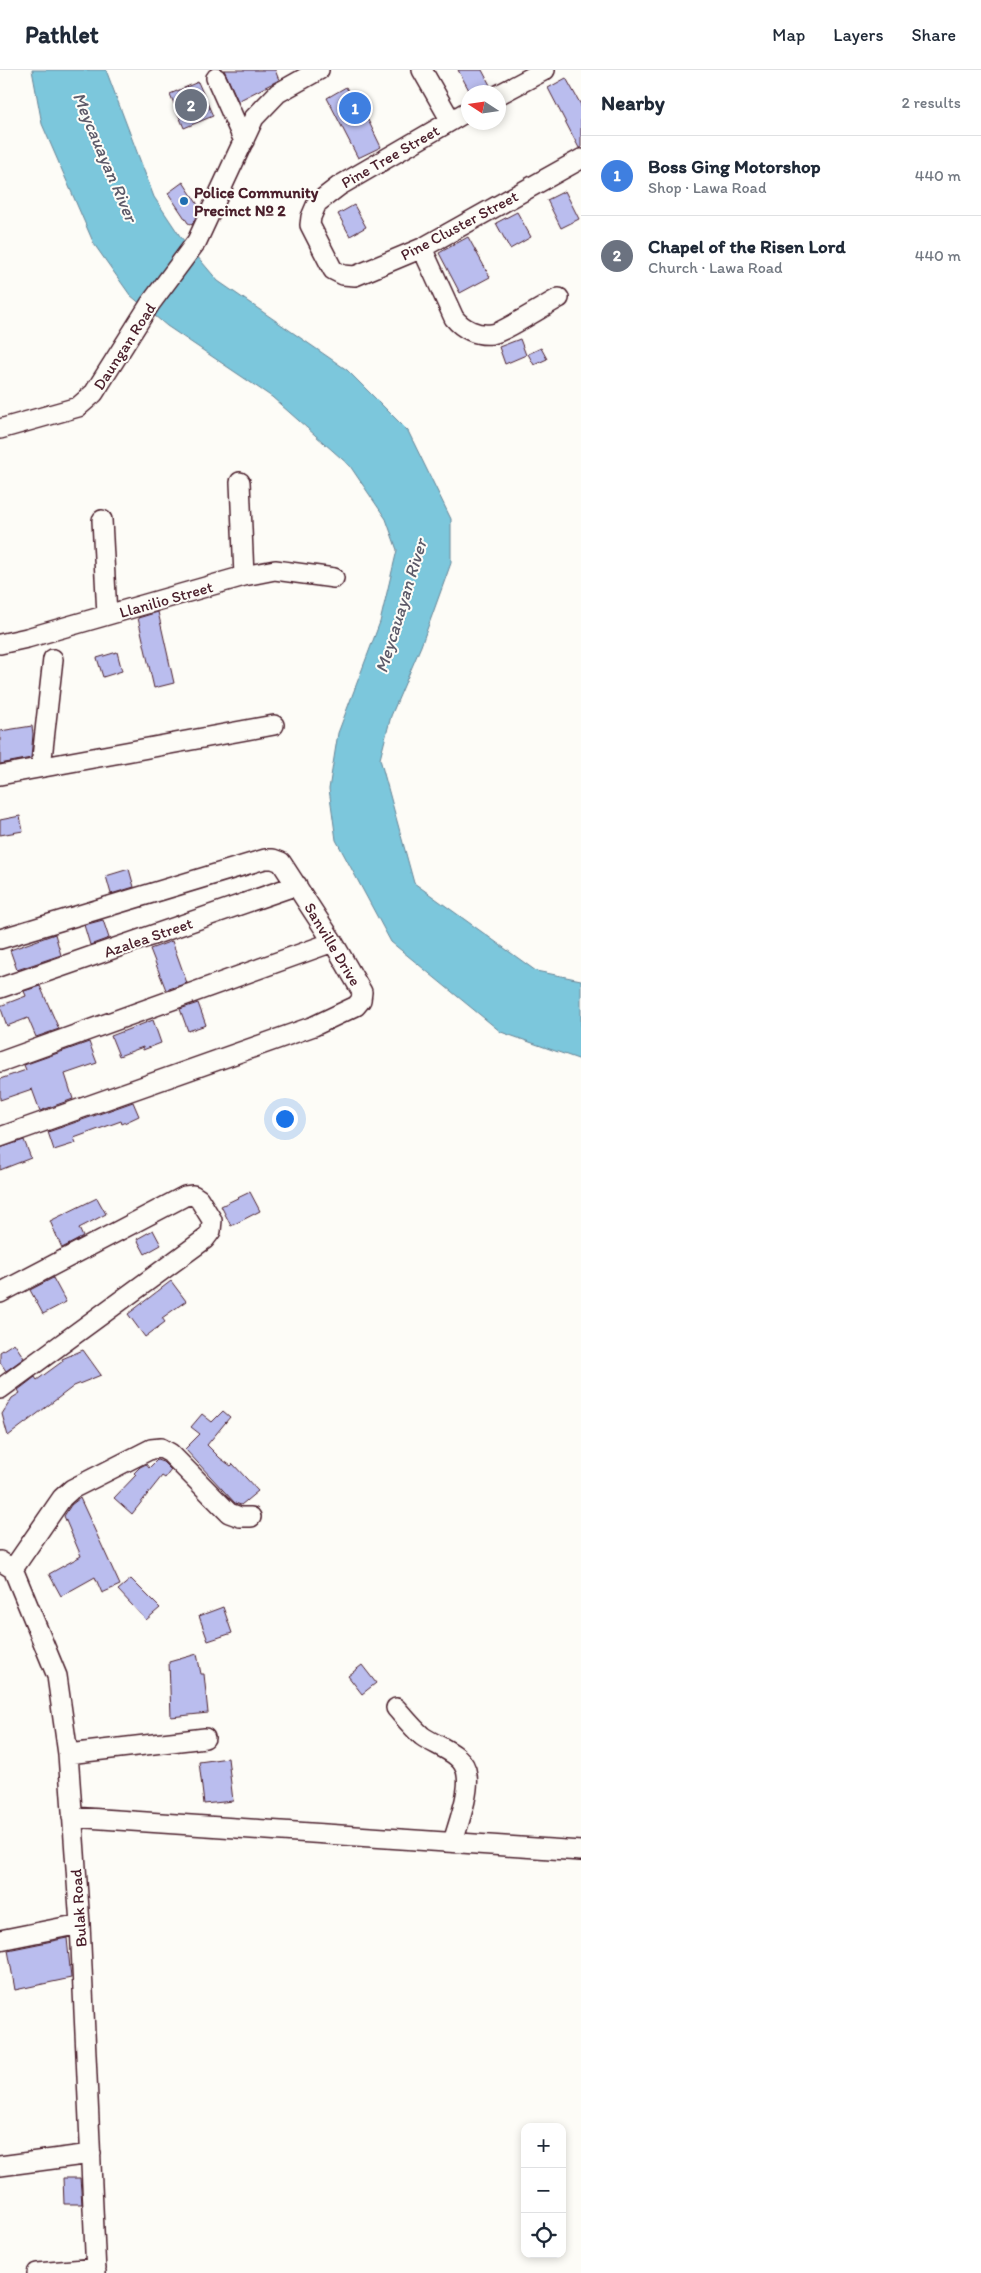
<!DOCTYPE html>
<meta charset="utf-8">
<style>
body{margin:0;font-family:Itim,sans-serif;background:#f2f2f3;color:#1f2937}
.controls{position:absolute;right:15px;bottom:15px;display:grid;overflow:hidden;border-radius:10px;box-shadow:0 2px 8px #0003}
.controls button{width:45px;height:45px;display:grid;place-items:center;padding:0;border:0;border-bottom:1px solid #e0e1e3;background:#fff;color:#1f2937;font:25px sans-serif}
.compass{position:absolute;left:461px;top:15px;width:45px;height:45px;border-radius:50%;background:#fff;box-shadow:0 2px 8px #0003;rotate:282deg}
.you{position:absolute;left:284px;top:1048px;width:18px;height:18px;margin:-12px;border:4px solid #fff;border-radius:50%;background:#1a73e8;box-shadow:0 0 0 8px #1a73e833}
.badge{display:grid;place-items:center;width:32px;height:32px;border-radius:50%;background:#d93025;color:#fff;font-size:16px;font-weight:700}
.pin{position:absolute;translate:-50% -50%;border:2px solid #fff;box-shadow:0 1px 5px #0006}
.list{margin:0;padding:0;list-style:none}
h2{display:flex;justify-content:space-between;align-items:center;height:65px;margin:0;padding:0 20px;font-size:21px}
h2 small{font-size:16px;font-weight:400;color:#747a83}
.list li{display:grid;grid-template-columns:32px 1fr auto;gap:15px;align-items:center;box-sizing:border-box;height:80px;padding:0 20px;border-top:1px solid #e0e1e3}
.list b{display:block;font-size:19px;white-space:nowrap}
.list p{margin:0;font-size:16px;white-space:nowrap;color:#747a83}
.list em{font-size:16px;font-style:normal;color:#747a83}
.icon{flex:none;width:28px;height:28px;fill:none;stroke:currentColor;stroke-width:2;stroke-linecap:round;stroke-linejoin:round}
.map{position:relative;flex:none;width:581px;height:2203px;overflow:hidden}
header{display:flex;align-items:center;gap:30px;box-sizing:border-box;height:70px;padding:0 25px;background:#fff;border-bottom:1px solid #e0e1e3}
header strong{font-size:24px}
nav{display:flex;gap:28px;margin-inline-start:auto;font-size:18px}
main{display:flex}
aside{flex:1;background:#fff}
.map>svg:first-child{display:block}
</style>
<header>
<strong>Pathlet</strong>
<nav><a>Map</a><a>Layers</a><a>Share</a></nav>
</header>
<main>
<div class="map">
<svg width="581" height="2203" viewBox="0 0 581 2203">
<rect width="100%" height="100%" fill="#fdfcf7"/>
<filter id="ink" filterUnits="userSpaceOnUse"><feTurbulence type="fractalNoise" baseFrequency=".02" numOctaves="2"/><feDisplacementMap in="SourceGraphic" scale="10" xChannelSelector="R" yChannelSelector="G"/><feConvolveMatrix kernelMatrix="1 2 1 2 8 2 1 2 1" color-interpolation-filters="sRGB"/></filter>
<g filter="url(#ink)">
<path fill="#7cc7dc" stroke="#688495" d="M 32,0 L 106,0 L 154,127 L 180,166 L 218,211 L 347,300 L 408,361 L 451,449 L 451,493 L 421,576 L 391,646 L 380,689 L 414,813 L 536,901 L 581,910 L 581,990 L 501,962 L 391,872 L 336,770 L 329,719 L 338,663 L 380,552 L 397,480 L 386,449 L 350,396 L 272,327 L 167,256 L 130,225 L 94,174 L 42,54 Z"/>
<path fill="#babdee" stroke="#4a1f2b" d="M 224,0 L 275,0 L 279,10 L 238,31 Z
M 458,0 L 482,0 L 491,17 L 482,22 L 470,22 Z
M 566,8 L 581,35 L 581,78 L 579,78 L 548,18 Z
M 198,12 L 213,46 L 184,58 L 170,24 Z
M 346,17 L 364,51 L 368,50 L 381,77 L 358,88 L 327,28 Z
M 183,112 L 200,138 L 192,155 L 188,153 L 168,123 Z
M 565,121 L 579,149 L 561,158 L 547,130 Z
M 354,135 L 366,157 L 350,166 L 338,144 Z
M 517,142 L 531,167 L 510,179 L 496,153 Z
M 468,167 L 490,207 L 460,223 L 439,183 Z
M 520,269 L 526,285 L 505,294 L 499,277 Z
M 541,278 L 547,289 L 534,295 L 528,284 Z
M 158,542 L 174,613 L 154,618 L 138,548 Z
M 117,582 L 122,601 L 103,607 L 97,588 Z
M 32,656 L 33,664 L 31,688 L 0,694 L 0,661 Z
M 20,746 L 23,761 L 0,765 L 0,750 Z
M 129,799 L 134,817 L 111,824 L 106,806 Z
M 103,850 L 109,868 L 90,875 L 84,855 Z
M 55,864 L 61,885 L 17,900 L 10,880 Z
M 172,871 L 187,913 L 166,920 L 150,879 Z
M 40,916 L 59,959 L 36,967 L 28,948 L 7,956 L 0,936 L 26,926 L 24,921 Z
M 198,933 L 206,955 L 188,961 L 180,939 Z
M 153,950 L 161,973 L 143,980 L 143,977 L 119,986 L 111,966 Z
M 89,972 L 97,993 L 65,1004 L 73,1029 L 40,1041 L 32,1019 L 0,1030 L 0,1009 L 26,1000 L 24,995 Z
M 133,1032 L 139,1046 L 122,1054 L 121,1051 L 74,1068 L 76,1073 L 54,1080 L 48,1062 Z
M 24,1070 L 31,1088 L 0,1100 L 0,1078 Z
M 250,1122 L 260,1141 L 231,1156 L 221,1136 Z
M 97,1128 L 106,1144 L 79,1158 L 83,1167 L 62,1178 L 50,1151 Z
M 153,1160 L 161,1175 L 145,1184 L 137,1169 Z
M 53,1208 L 66,1232 L 43,1244 L 30,1220 Z
M 171,1211 L 186,1231 L 162,1248 L 165,1252 L 145,1267 L 128,1244 Z
M 14,1273 L 24,1288 L 6,1301 L 0,1292 L 0,1282 Z
M 83,1280 L 101,1305 L 74,1316 L 8,1366 L 2,1344 L 12,1328 L 20,1323 L 18,1320 L 35,1307 L 37,1310 L 63,1291 L 62,1289 Z
M 223,1341 L 230,1347 L 207,1375 L 220,1388 L 231,1396 L 233,1394 L 258,1421 L 241,1435 L 235,1433 L 185,1379 L 200,1364 L 191,1357 L 202,1344 L 212,1352 Z
M 157,1390 L 163,1392 L 171,1400 L 165,1408 L 162,1406 L 132,1444 L 114,1428 L 136,1405 L 134,1403 L 140,1397 L 146,1394 L 149,1398 Z
M 80,1428 L 120,1515 L 102,1523 L 95,1507 L 61,1526 L 49,1504 L 81,1486 L 64,1446 L 71,1435 Z
M 131,1509 L 160,1538 L 146,1550 L 118,1520 Z
M 223,1537 L 232,1563 L 208,1571 L 199,1546 Z
M 197,1584 L 201,1604 L 204,1604 L 208,1643 L 171,1647 L 169,1592 Z
M 362,1595 L 376,1613 L 362,1624 L 348,1606 Z
M 228,1688 L 233,1731 L 204,1734 L 199,1692 Z
M 67,1868 L 71,1908 L 15,1920 L 8,1880 Z
M 63,2108 L 80,2108 L 82,2134 L 64,2134 Z"/>
<g fill="none" stroke-linecap="round" stroke-linejoin="round">
<defs>
<path id="minor" d="M 422,0 L 451,51
M 216,8 L 244,71
M 498,25 L 545,0
M 468,41 L 339,116 L 317,133 L 311,147 L 310,155 L 333,200 L 343,205 L 355,206 L 422,178 L 581,89
M 422,178 L 454,248 C 463,259 477,266 492,264 C 502,263 547,234 559,228
M 0,359 L 78,337 L 94,323 L 150,234 L 197,171 L 254,48 L 278,23 L 319,0
M 240,412 L 244,506
M 102,450 L 107,545
M 0,574 L 27,568 L 244,506 L 275,500 L 334,508
M 41,697 L 53,589
M 0,705 L 274,655
M 0,869 L 265,789 L 273,789 L 281,792 L 333,872 L 362,922 L 361,930 L 356,936 L 314,956 L 0,1067
M 0,918 L 297,815
M 0,992 L 333,872
M 0,1223 L 185,1126 L 193,1125 L 199,1129 L 212,1150 L 211,1161 L 205,1169 L 0,1319
M 0,1491 L 13,1499 L 57,1606 L 68,1684 L 80,1854 L 96,2203
M 13,1499 L 62,1428 L 72,1419 L 151,1379 L 161,1378 L 170,1383 L 229,1443 L 240,1447 L 251,1447
M 396,1638 C 404,1647 413,1658 422,1666 C 437,1677 465,1683 467,1705 C 470,1723 458,1754 453,1772
M 68,1684 L 205,1668
M 72,1747 L 581,1781
M 0,1870 L 80,1854
M 0,2096 L 91,2084
M 37,2203 L 96,2198"/>
</defs>
<use href="#minor" stroke="#4a1f2b" stroke-width="22"/>
<use href="#minor" stroke="#fdfcf7" stroke-width="19"/>
</g>
</g>
<circle fill="#1f6fb2" stroke="#fdfcf7" stroke-width="2" cx="184" cy="131" r="5"/>
<g text-anchor="middle" stroke-width="4" stroke-linejoin="round" paint-order="stroke">
<g font-size="16" fill="#4a1f2b" stroke="#fdfcf7">
<text transform="translate(390 86) rotate(-30)" y="6">Pine Tree Street</text>
<text transform="translate(459 155) rotate(-28)" y="6">Pine Cluster Street</text>
<text transform="translate(124 276) rotate(-57)" y="6">Daungan Road</text>
<text transform="translate(166 529) rotate(-16)" y="6">Llanilio Street</text>
<text transform="translate(148 867) rotate(-19)" y="6">Azalea Street</text>
<text transform="translate(333 874) rotate(59)" y="6">Sanville Drive</text>
<text transform="translate(78 1838) rotate(-94)" y="6">Bulak Road</text>
</g>
<g font-size="16" font-weight="bold" fill="#4a1f2b" stroke="#fdfcf7" text-anchor="start">
<text x="194" y="128">Police Community<tspan x="194" dy="18">Precinct № 2</tspan></text>
</g>
<g font-size="18" font-style="italic" fill="#5c5a69" stroke="#fdfcf7">
<text transform="translate(105 87) rotate(67)" y="6">Meycauayan River</text>
<text transform="translate(401 536) rotate(-73)" y="6">Meycauayan River</text>
</g>
</g>
</svg>
<div class="controls">
<button>+</button>
<button>−</button>
<button><svg class="icon" aria-label="locate" viewBox="0 0 24 24"><circle cx="12" cy="12" r="6"/><path d="M12 2v4M12 18v4M2 12h4M18 12h4"/></svg></button>
</div>
<svg class="compass" viewBox="-18 -18 36 36"><path d="M0-13l5 13h-10z" fill="#e53935"/><path d="M0 13l5-13h-10z" fill="#747a83"/></svg>
<div class="you"></div>
<div class="pin badge" style="left:355px;top:38px;background:#3f7fe0">1</div>
<div class="pin badge" style="left:191px;top:35px;background:#6b7280">2</div>
</div>
<aside>
<h2>Nearby<small>2 results</small></h2>
<ul class="list">
<li><span class="badge" style="background:#3f7fe0">1</span><div><b>Boss Ging Motorshop</b><p>Shop · Lawa Road</p></div><em>440 m</em></li>
<li><span class="badge" style="background:#6b7280">2</span><div><b>Chapel of the Risen Lord</b><p>Church · Lawa Road</p></div><em>440 m</em></li>
</ul>
</aside>
</main>
